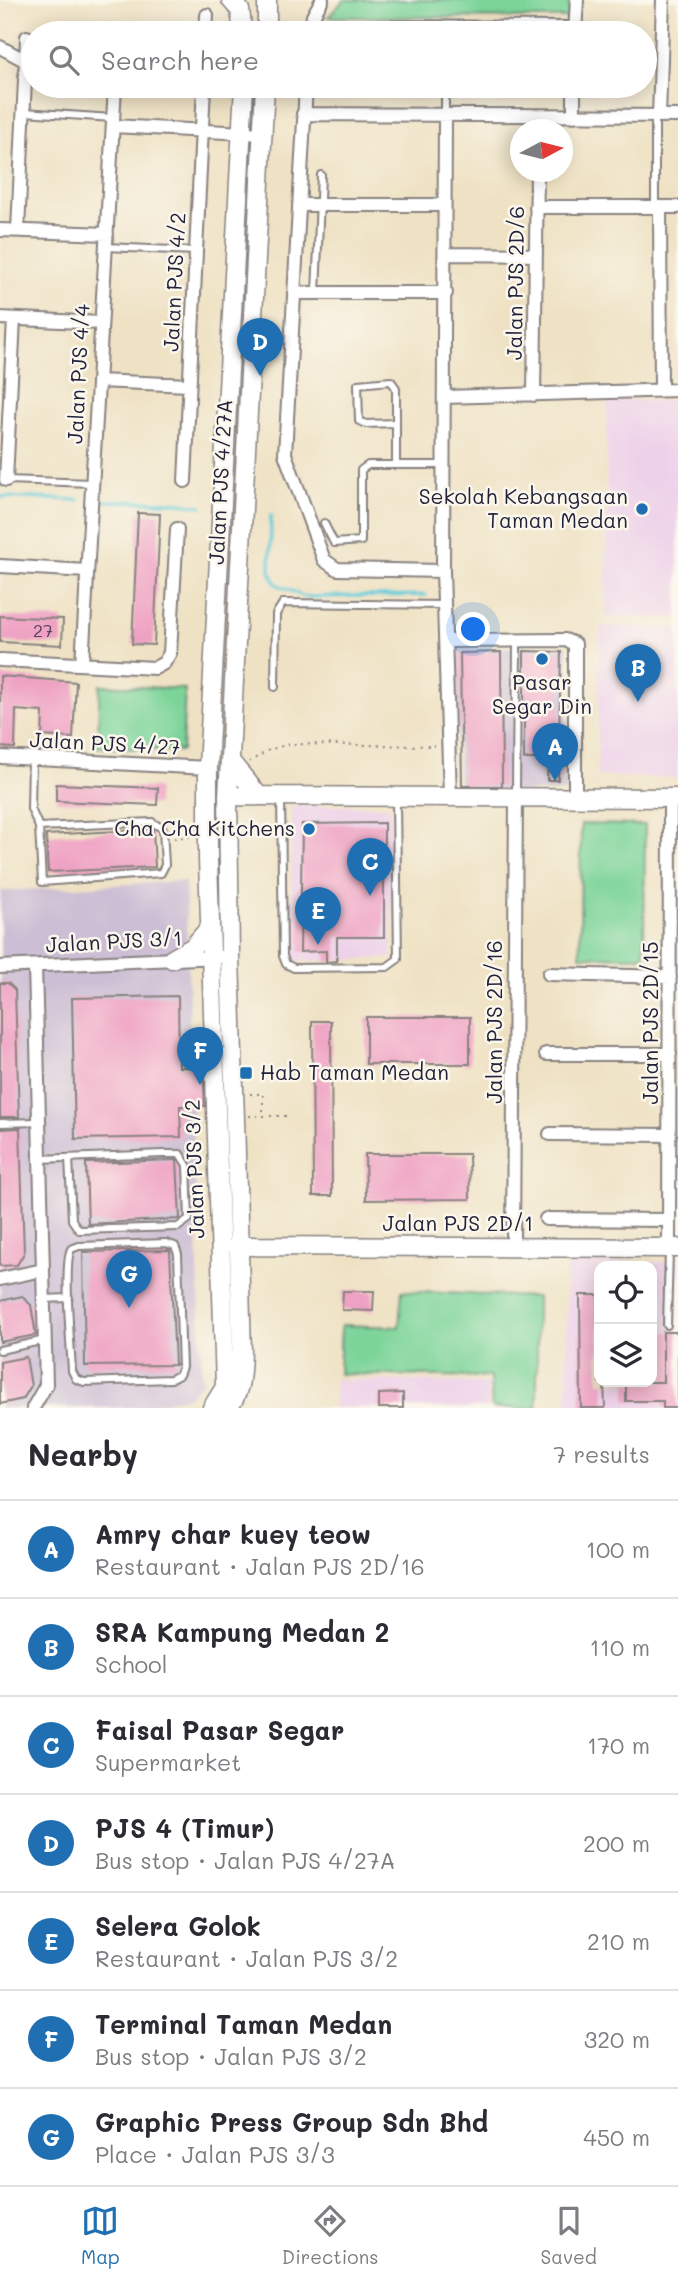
<!DOCTYPE html>
<meta charset="utf-8">
<style>
body{margin:0;font-family:Mali,sans-serif;background:#f2f2f3;color:#2b2b33}
.controls{position:absolute;right:21px;bottom:21px;display:grid;overflow:hidden;border-radius:14px;box-shadow:0 4px 18px #0003}
.controls button{width:63px;height:63px;display:grid;place-items:center;padding:0;border:0;border-bottom:2px solid #e1e1e2;background:#fff;color:#2b2b33;font:35px sans-serif}
.compass{position:absolute;left:510px;top:119px;width:63px;height:63px;border-radius:50%;background:#fff;box-shadow:0 4px 18px #0003;rotate:83deg}
.you{position:absolute;left:474px;top:630px;width:24px;height:24px;margin:-18px;border:5px solid #fff;border-radius:50%;background:#1a73e8;box-shadow:0 0 0 10px #1a73e833}
.badge{display:grid;place-items:center;width:46px;height:46px;border-radius:50%;background:#1f6fb2;color:#fff;font-size:23px;font-weight:700}
.pin{position:absolute;translate:-50% -58px;filter:drop-shadow(0 2px 4px #0008)}
.pin::after{content:'';position:absolute;top:37px;width:24px;height:21px;background:inherit;clip-path:polygon(0 0,100% 0,50% 100%)}
.list{margin:0;padding:0;list-style:none}
h2{display:flex;justify-content:space-between;align-items:center;height:91px;margin:0;padding:0 28px;font-size:30px}
h2 small{font-size:23px;font-weight:400;color:#7c7c81}
.list li{display:grid;grid-template-columns:46px 1fr auto;gap:21px;align-items:center;box-sizing:border-box;height:98px;padding:0 28px;border-top:2px solid #e1e1e2}
.list b{display:block;font-size:26px;white-space:nowrap}
.list p{margin:0;font-size:23px;white-space:nowrap;color:#7c7c81}
.list em{font-size:23px;font-style:normal;color:#7c7c81}
.icon{flex:none;width:38px;height:38px;fill:none;stroke:currentColor;stroke-width:2;stroke-linecap:round;stroke-linejoin:round}
.map{position:relative;flex:none;width:678px;height:1408px;overflow:hidden}
.search{position:absolute;background:#fff;box-shadow:0 4px 18px #0003;left:21px;right:21px;top:21px;height:77px;display:flex;align-items:center;gap:18px;box-sizing:border-box;padding:0 24px;border-radius:38px;color:#7c7c81;font-size:26px}
.sheet{height:777px;background:#fff}
nav{display:flex;justify-content:space-around;align-items:center;box-sizing:border-box;height:98px;border-top:2px solid #e1e1e2;background:#fff;font-size:19px;color:#7c7c81}
nav a{display:grid;justify-items:center;gap:4px}
nav .on{color:#1f6fb2}
.map>svg:first-child{display:block}
</style>
<div class="map">
<svg width="678" height="1408" viewBox="0 0 678 1408">
<rect width="100%" height="100%" fill="#fbf7ec"/>
<filter id="ink" filterUnits="userSpaceOnUse"><feTurbulence type="fractalNoise" baseFrequency=".0143" numOctaves="2"/><feDisplacementMap in="SourceGraphic" scale="14" xChannelSelector="R" yChannelSelector="G"/><feConvolveMatrix kernelMatrix="1 2 1 2 8 2 1 2 1" color-interpolation-filters="sRGB"/></filter>
<filter id="wash" filterUnits="userSpaceOnUse"><feTurbulence type="fractalNoise" baseFrequency=".00686" numOctaves="4" result="noise"/><feDisplacementMap in="SourceGraphic" scale="28" xChannelSelector="R" yChannelSelector="G"/><feGaussianBlur stdDeviation="1.57" result="paint"/><feColorMatrix in="noise" values="0 0 0 0 0 0 0 0 0 0 0 0 0 0 0 0 0 1.4 0 .05"/><feComposite in="paint" operator="in"/></filter>
<g filter="url(#wash)">
<rect width="100%" height="100%" fill="#efe2c4"/>
<path fill="#edd0e9" fill-rule="evenodd" d="M 607,400 L 678,401 L 678,618 L 606,617 Z
M 600,626 L 678,628 L 678,778 L 597,776 Z
M 291,806 L 390,806 L 392,958 L 292,961 Z
M 566,1262 L 678,1262 L 678,1408 L 567,1408 ZM 599,1266 L 652,1266 L 652,1382 L 599,1382 Z
M 335,1379 L 488,1383 L 489,1408 L 333,1408 Z"/>
<path fill="#ccbed4" d="M 567,646 L 567,792 L 459,791 L 456,649 Z
M 185,881 L 202,1382 L 189,1396 L 137,1408 L 0,1408 L 0,891 Z"/>
<path fill="#7cd499" stroke="#4f7b6a" stroke-width="2" d="M 344,0 L 569,0 L 569,18 L 328,17 Z
M 100,685 L 185,689 L 182,751 L 97,747 Z
M 581,824 L 645,825 L 644,957 L 580,956 Z
M 402,1291 L 537,1297 L 537,1408 L 492,1408 L 490,1377 L 339,1374 L 341,1325 L 399,1327 Z"/>
<g fill="none" stroke-linecap="round" stroke-linejoin="round">
<path stroke="#5ec9d7" stroke-width="3.5" d="M 0,497 L 79,500
M 100,501 L 172,502 L 202,506
M 271,515 L 270,571 L 276,584 L 305,597 L 426,595"/>
</g>
<g id="blocks">
<path fill="#efa1c3" d="M 138,513 L 160,514 L 154,645 L 132,644 Z
M 0,616 L 63,619 L 62,645 L 0,642 Z
M 524,651 L 561,652 L 558,780 L 547,780 L 548,759 L 524,759 Z
M 501,652 L 502,786 L 462,786 L 460,653 Z
M 0,676 L 76,682 L 73,738 L 42,736 L 43,712 L 16,710 L 15,748 L 0,747 Z
M 56,784 L 158,788 L 157,805 L 56,801 Z
M 384,823 L 384,937 L 337,937 L 337,961 L 326,962 L 326,951 L 300,952 L 302,824 Z
M 153,829 L 155,867 L 48,872 L 46,835 Z
M 0,983 L 8,983 L 15,990 L 19,1117 L 0,1117 Z
M 178,996 L 179,1067 L 203,1067 L 205,1106 L 180,1106 L 181,1137 L 75,1139 L 72,998 Z
M 366,1017 L 470,1017 L 470,1064 L 366,1064 Z
M 312,1021 L 331,1021 L 332,1196 L 313,1196 Z
M 20,1128 L 24,1253 L 17,1265 L 0,1266 L 0,1129 Z
M 365,1154 L 469,1154 L 470,1199 L 366,1200 Z
M 177,1160 L 180,1219 L 88,1224 L 86,1163 Z
M 170,1250 L 175,1365 L 85,1366 L 83,1252 Z
M 343,1291 L 374,1291 L 373,1311 L 342,1310 Z
M 580,1295 L 599,1295 L 599,1382 L 604,1382 L 605,1408 L 581,1408 Z
M 22,1296 L 31,1305 L 36,1335 L 0,1342 L 0,1301 Z
M 663,1332 L 678,1332 L 678,1408 L 663,1408 L 663,1401 L 626,1401 L 626,1382 L 663,1382 Z
M 26,1357 L 31,1386 L 23,1399 L 0,1404 L 0,1362 Z
M 403,1393 L 403,1408 L 379,1408 L 379,1394 Z"/>
</g>
</g>
<g filter="url(#ink)">
<use href="#blocks" fill-opacity="0" stroke="#888280" stroke-width="2"/>
<g fill="none" stroke-linecap="round" stroke-linejoin="round">
<defs>
<path id="lane" d="M 24,112 L 113,118
M 445,115 L 445,86
M 655,116 L 655,207
M 106,247 L 196,251
M 316,294 L 321,175
M 391,381 L 396,388 L 396,423 L 366,424 L 359,421 L 358,384 Z
M 396,464 L 396,423
M 7,480 L 92,483
M 324,523 L 334,543 L 361,541 L 361,470 L 368,465 L 443,465
M 275,687 L 276,614 L 283,603 L 444,605
M 32,759 L 31,809 L 39,827
M 516,795 L 517,641
M 281,797 L 283,956 L 286,964 L 294,968 L 387,967 L 398,959 L 396,799
M 152,822 L 163,829 L 165,865 L 161,873 L 42,882 L 39,827 Z
M 0,1123 L 39,1122
M 40,1159 L 163,1154 L 180,1154 L 187,1165 L 189,1219 L 178,1227 L 79,1230 L 72,1220 L 69,1158
M 166,1243 L 175,1246 L 178,1254 L 182,1367 L 179,1375 L 171,1379 L 84,1382 L 76,1379 L 72,1371 C 71,1348 63,1265 71,1249 L 79,1246 Z
M 43,1299 L 69,1298
M 667,1325 L 669,1250
M 0,1350 L 45,1340"/>
<path id="street" d="M 334,27 L 575,28
M 206,33 L 207,15
M 311,33 L 313,16 L 322,0
M 575,33 L 577,0
M 0,47 L 26,61
M 306,86 L 285,454 L 324,560 L 337,569 L 443,571
M 303,114 L 678,116
M 445,116 L 443,571 L 450,797
M 574,116 L 574,86
M 659,116 L 663,0
M 113,126 L 264,134
M 299,205 L 444,205
M 536,207 L 678,207
M 660,207 L 661,390
M 0,230 L 107,234
M 18,230 L 27,37
M 446,254 L 536,255
M 294,293 L 446,293
M 0,318 L 101,323
M 98,381 L 189,385
M 534,395 L 537,172
M 445,397 L 678,390
M 6,480 L 14,319
M 185,481 L 204,86
M 0,566 L 87,571
M 446,641 L 565,640 L 575,644 L 575,798
M 0,660 L 155,668 L 164,663 L 170,653 L 177,529
M 82,664 L 115,86
M 0,757 L 208,768
M 0,967 L 219,957
M 549,974 L 670,977
M 546,1054 L 670,1054
M 550,1134 L 670,1135
M 546,1219 L 669,1220
M 513,1247 L 516,797
M 669,1248 L 670,798
M 0,1279 L 43,1270
M 33,1408 L 46,1385 L 35,966"/>
<path id="secondary" d="M 231,0 L 240,10 L 243,33
M 267,0 L 267,33
M 230,761 L 259,796
M 228,796 L 678,798
M 172,959 L 193,947 L 210,927
M 237,1246 L 678,1248
M 212,1408 L 225,1387 L 208,859 L 208,768 L 244,86
M 228,1408 C 242,1390 241,1373 242,1351 L 230,956 L 228,796 L 265,86"/>
</defs>
<use href="#lane" stroke="#888280" stroke-width="10"/>
<use href="#street" stroke="#888280" stroke-width="16"/>
<use href="#secondary" stroke="#888280" stroke-width="21"/>
<path stroke="#888280" stroke-width="2" stroke-dasharray="2 5" stroke-linecap="butt" d="M 249,762 L 269,750 L 289,744 L 435,746
M 174,838 L 193,836
M 250,1094 L 263,1094 L 263,1115
M 249,1116 L 289,1116"/>
<use href="#lane" stroke="#fff" stroke-width="6"/>
<use href="#street" stroke="#fff" stroke-width="12"/>
<use href="#secondary" stroke="#fff" stroke-width="18"/>
</g>
</g>
<g fill="#1f6fb2" stroke="#fbf7ec" stroke-width="2.5">
<circle cx="642" cy="509" r="7"/>
<circle cx="542" cy="659" r="7"/>
<circle cx="309" cy="829" r="7"/>
<rect x="239" y="1066" width="14" height="14" rx="3.5"/>
</g>
<g text-anchor="middle" stroke-width="5" stroke-linejoin="round" paint-order="stroke">
<g font-size="18" fill="#55425d">
<text x="43" y="637">27</text>
</g>
<g font-size="21" fill="#22223b" stroke="#fbf7ec">
<text transform="translate(175 282) rotate(-87)" y="7">Jalan PJS 4/2</text>
<text transform="translate(516 283) rotate(-89)" y="7">Jalan PJS 2D/6</text>
<text transform="translate(79 374) rotate(-87)" y="7">Jalan PJS 4/4</text>
<text transform="translate(221 482) rotate(-87)" y="7">Jalan PJS 4/27A</text>
<text transform="translate(105 744) rotate(3)" y="7">Jalan PJS 4/27</text>
<text transform="translate(114 942) rotate(-3)" y="7">Jalan PJS 3/1</text>
<text transform="translate(495 1022) rotate(-90)" y="7">Jalan PJS 2D/16</text>
<text transform="translate(651 1023) rotate(-90)" y="7">Jalan PJS 2D/15</text>
<text transform="translate(195 1169) rotate(-92)" y="7">Jalan PJS 3/2</text>
<text x="458" y="1231">Jalan PJS 2D/1</text>
</g>
<g font-size="21" fill="#22223b" stroke="#fbf7ec" text-anchor="end">
<text x="628" y="504">Sekolah Kebangsaan<tspan x="628" dy="24">Taman Medan</tspan></text>
<text x="542" y="690" text-anchor="middle">Pasar<tspan x="542" dy="24">Segar Din</tspan></text>
<text x="295" y="836">Cha Cha Kitchens</text>
<text x="260" y="1080" text-anchor="start">Hab Taman Medan</text>
</g>
</g>
</svg>
<div class="controls">
<button><svg class="icon" aria-label="locate" viewBox="0 0 24 24"><circle cx="12" cy="12" r="6"/><path d="M12 2v4M12 18v4M2 12h4M18 12h4"/></svg></button>
<button><svg class="icon" aria-label="layers" viewBox="0 0 24 24"><path d="M12 4l9 5-9 5-9-5zM3 14l9 5 9-5"/></svg></button>
</div>
<svg class="compass" viewBox="-18 -18 36 36"><path d="M0-13l5 13h-10z" fill="#e53935"/><path d="M0 13l5-13h-10z" fill="#7c7c81"/></svg>
<div class="you"></div>
<div class="pin badge" style="left:555px;top:781px">A</div>
<div class="pin badge" style="left:638px;top:702px">B</div>
<div class="pin badge" style="left:370px;top:896px">C</div>
<div class="pin badge" style="left:260px;top:376px">D</div>
<div class="pin badge" style="left:318px;top:945px">E</div>
<div class="pin badge" style="left:200px;top:1085px">F</div>
<div class="pin badge" style="left:129px;top:1308px">G</div>
<div class="search"><svg class="icon" aria-label="search" viewBox="0 0 24 24"><circle cx="10" cy="10" r="6"/><path d="M15 15l6 6"/></svg>Search here</div>
</div>
<section class="sheet">
<h2>Nearby<small>7 results</small></h2>
<ul class="list">
<li><span class="badge">A</span><div><b>Amry char kuey teow</b><p>Restaurant · Jalan PJS 2D/16</p></div><em>100 m</em></li>
<li><span class="badge">B</span><div><b>SRA Kampung Medan 2</b><p>School</p></div><em>110 m</em></li>
<li><span class="badge">C</span><div><b>Faisal Pasar Segar</b><p>Supermarket</p></div><em>170 m</em></li>
<li><span class="badge">D</span><div><b>PJS 4 (Timur)</b><p>Bus stop · Jalan PJS 4/27A</p></div><em>200 m</em></li>
<li><span class="badge">E</span><div><b>Selera Golok</b><p>Restaurant · Jalan PJS 3/2</p></div><em>210 m</em></li>
<li><span class="badge">F</span><div><b>Terminal Taman Medan</b><p>Bus stop · Jalan PJS 3/2</p></div><em>320 m</em></li>
<li><span class="badge">G</span><div><b>Graphic Press Group Sdn Bhd</b><p>Place · Jalan PJS 3/3</p></div><em>450 m</em></li>
</ul>
</section>
<nav>
<a class="on"><svg class="icon" aria-label="map" viewBox="0 0 24 24"><path d="M3 6l6-2 6 2 6-2v14l-6 2-6-2-6 2zM9 4v14M15 6v14"/></svg>Map</a>
<a><svg class="icon" aria-label="directions" viewBox="0 0 24 24"><path d="M12 3l9 9-9 9-9-9zM9 14v-3h6M13 9l2 2-2 2"/></svg>Directions</a>
<a><svg class="icon" aria-label="saved" viewBox="0 0 24 24"><path d="M7 4h10v16l-5-4-5 4z"/></svg>Saved</a>
</nav>
